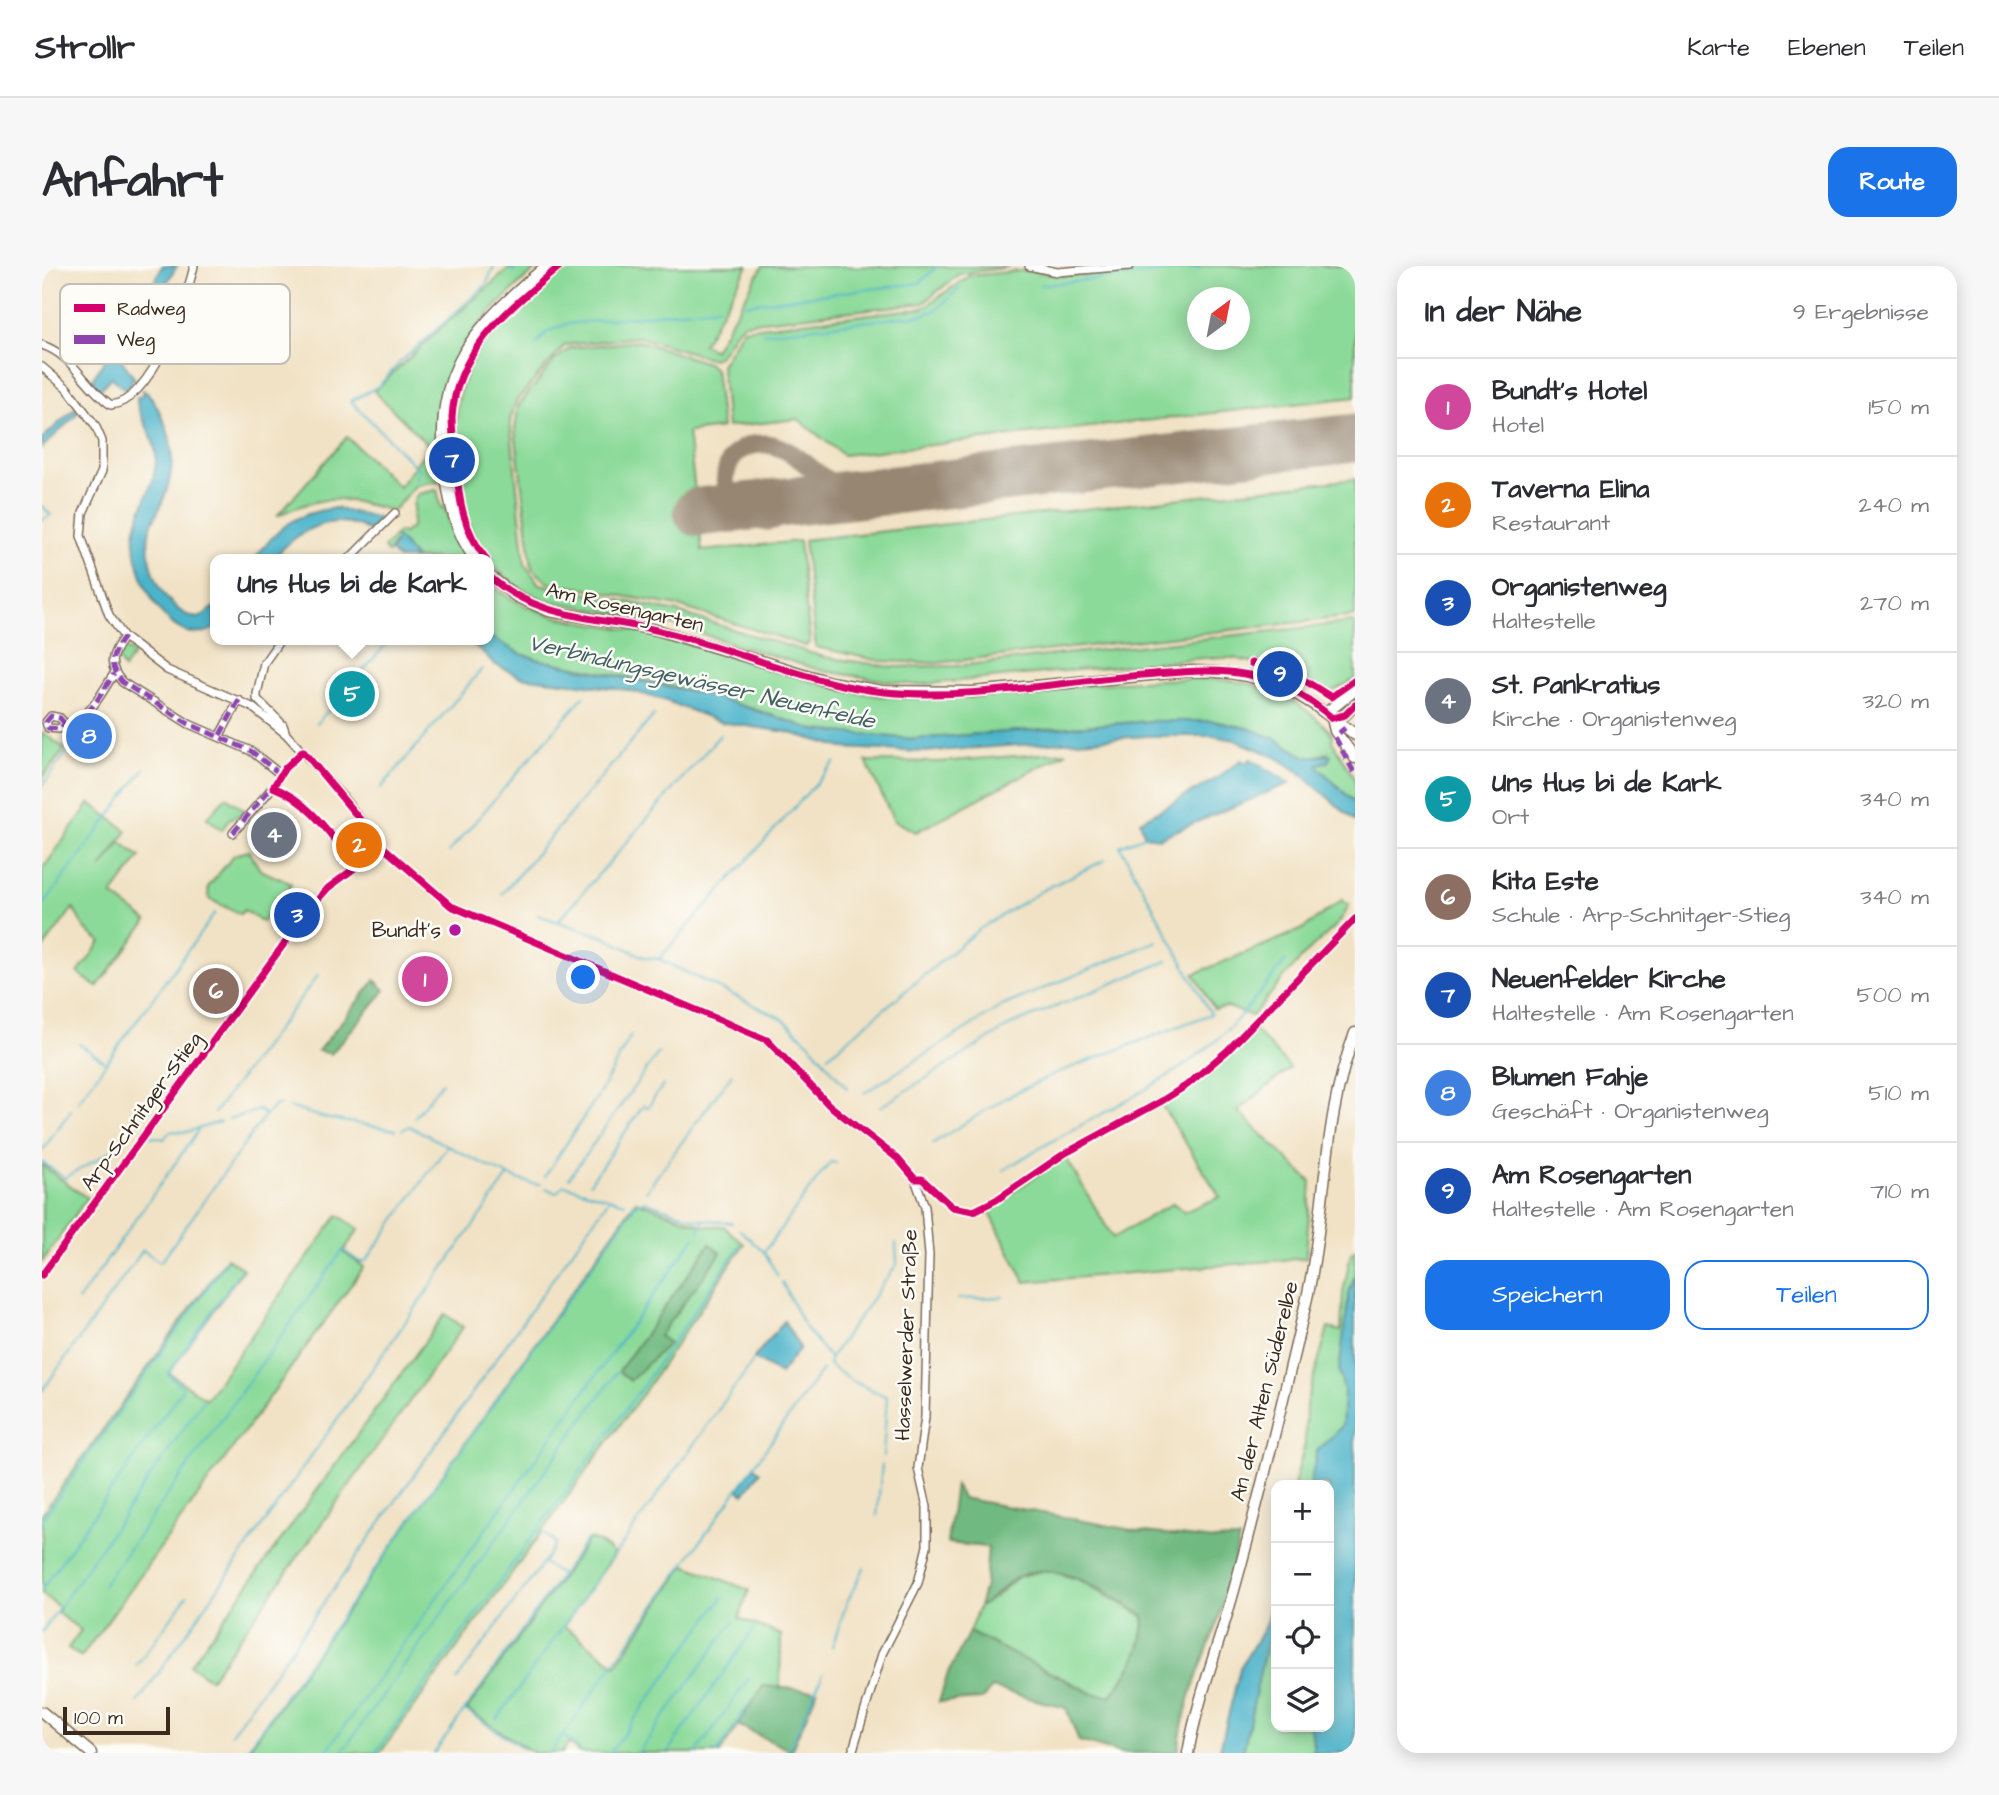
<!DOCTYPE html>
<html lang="de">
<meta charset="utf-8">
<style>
body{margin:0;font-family:"Architects Daughter",sans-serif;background:#f7f7f7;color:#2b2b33}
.controls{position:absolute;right:21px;bottom:21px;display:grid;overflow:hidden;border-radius:14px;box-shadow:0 4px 18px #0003}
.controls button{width:63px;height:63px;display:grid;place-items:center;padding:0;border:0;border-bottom:2px solid #e1e1e2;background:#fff;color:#2b2b33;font:35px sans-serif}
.compass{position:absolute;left:1145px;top:21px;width:63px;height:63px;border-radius:50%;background:#fff;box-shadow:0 4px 18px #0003;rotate:32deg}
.scale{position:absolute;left:21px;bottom:18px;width:107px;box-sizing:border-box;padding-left:7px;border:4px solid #3b2a1e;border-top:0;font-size:19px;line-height:24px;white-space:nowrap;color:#3b2a1e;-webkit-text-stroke:5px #fdfcf7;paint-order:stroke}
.you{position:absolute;left:542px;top:712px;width:24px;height:24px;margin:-18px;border:5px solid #fff;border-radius:50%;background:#1a73e8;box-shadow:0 0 0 10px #1a73e833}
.badge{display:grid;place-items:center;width:46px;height:46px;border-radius:50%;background:#1a73e8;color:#fff;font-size:23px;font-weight:700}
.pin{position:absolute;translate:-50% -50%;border:4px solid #fff;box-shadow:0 2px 7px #0006}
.popup{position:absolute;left:168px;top:288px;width:284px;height:91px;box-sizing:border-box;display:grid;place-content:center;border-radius:14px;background:#fff;filter:drop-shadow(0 2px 5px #0005);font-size:23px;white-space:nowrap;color:#7c7c81}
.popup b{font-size:26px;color:#2b2b33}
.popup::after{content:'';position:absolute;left:50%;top:100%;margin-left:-14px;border:14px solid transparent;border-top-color:#fff}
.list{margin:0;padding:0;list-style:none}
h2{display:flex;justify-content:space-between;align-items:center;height:91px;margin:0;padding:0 28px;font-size:30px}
h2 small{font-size:23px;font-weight:400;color:#7c7c81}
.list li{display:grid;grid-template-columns:46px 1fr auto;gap:21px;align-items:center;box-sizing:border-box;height:98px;padding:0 28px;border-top:2px solid #e1e1e2}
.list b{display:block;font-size:26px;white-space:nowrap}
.list p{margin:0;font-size:23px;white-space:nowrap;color:#7c7c81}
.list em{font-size:23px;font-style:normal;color:#7c7c81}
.actions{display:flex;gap:14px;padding:21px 28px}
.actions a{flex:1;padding:16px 0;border:2px solid #1a73e8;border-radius:21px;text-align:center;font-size:24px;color:#1a73e8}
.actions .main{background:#1a73e8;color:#fff}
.icon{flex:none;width:38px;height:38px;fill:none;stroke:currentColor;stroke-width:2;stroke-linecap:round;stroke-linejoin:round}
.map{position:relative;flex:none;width:1313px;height:1487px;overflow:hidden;border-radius:21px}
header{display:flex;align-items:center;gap:42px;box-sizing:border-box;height:98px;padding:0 35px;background:#fff;border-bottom:2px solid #e1e1e2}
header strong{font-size:33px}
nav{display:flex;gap:38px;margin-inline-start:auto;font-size:24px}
.intro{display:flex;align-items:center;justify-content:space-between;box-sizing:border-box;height:168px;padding:0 42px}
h1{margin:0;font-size:49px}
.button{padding:18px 32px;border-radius:21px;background:#1a73e8;color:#fff;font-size:24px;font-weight:700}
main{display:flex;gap:42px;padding:0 42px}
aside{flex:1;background:#fff;border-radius:21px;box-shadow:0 4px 18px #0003}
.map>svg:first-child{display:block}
</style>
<header>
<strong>Strollr</strong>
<nav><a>Karte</a><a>Ebenen</a><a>Teilen</a></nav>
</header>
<div class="intro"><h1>Anfahrt</h1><a class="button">Route</a></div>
<main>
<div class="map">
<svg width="1313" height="1487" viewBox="0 0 1313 1487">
<rect width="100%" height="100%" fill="#fdfcf7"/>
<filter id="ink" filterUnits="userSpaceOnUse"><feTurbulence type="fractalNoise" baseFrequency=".0143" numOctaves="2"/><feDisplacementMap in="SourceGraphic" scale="14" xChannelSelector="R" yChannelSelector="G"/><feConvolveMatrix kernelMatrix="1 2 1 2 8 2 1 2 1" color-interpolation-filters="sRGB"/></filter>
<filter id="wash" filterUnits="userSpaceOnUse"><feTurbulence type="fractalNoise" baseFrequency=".00686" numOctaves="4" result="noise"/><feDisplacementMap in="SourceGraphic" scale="28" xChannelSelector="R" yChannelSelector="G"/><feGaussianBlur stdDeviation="1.57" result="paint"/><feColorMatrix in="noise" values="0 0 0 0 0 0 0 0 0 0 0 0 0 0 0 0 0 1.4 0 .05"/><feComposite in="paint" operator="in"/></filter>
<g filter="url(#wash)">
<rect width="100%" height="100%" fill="#f1e2c5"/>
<path fill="#8bda99" stroke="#63825c" stroke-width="2" fill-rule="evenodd" d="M 470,0 L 498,0 C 418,69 389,105 397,215 L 374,219 L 351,245 C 301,232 283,226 235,250 L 305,171 L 357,221 L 387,180 L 332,125 L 399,62 Z
M 521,0 L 706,0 L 661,78 L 672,84 L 721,0 L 967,1 L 917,8 L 881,37 L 703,57 C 687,65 687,86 671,93 L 597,71 L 523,79 L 474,135 L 468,154 L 483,298 L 497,318 L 635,346 L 782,391 L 850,401 L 915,400 L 1313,356 L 1313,413 L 1289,426 L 1236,402 L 1191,392 L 1161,392 L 874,419 L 781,405 L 628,358 L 503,334 C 436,305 424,268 416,200 C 411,157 413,120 437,82 C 457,49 492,25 521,0 Z
M 1125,0 L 1313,0 L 1313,131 L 801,189 L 756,153 L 685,161 L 679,99 L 701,63 L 881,42 L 927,10 L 987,4 L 1016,10 L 1038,10 ZM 1156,32 L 1198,32 L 1198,74 L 1156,74 Z
M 597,75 L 665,97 L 673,103 L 680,162 L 646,166 L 660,285 L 757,275 L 768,376 L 764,380 L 636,340 L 505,316 L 490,302 L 473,164 L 476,140 L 513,94 L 528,82 Z
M 1313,213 L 1313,350 L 894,397 L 838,395 L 774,381 L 762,274 Z
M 395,224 L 399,242 L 403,241 L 408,260 L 427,293 L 374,293 L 355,272 L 356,277 L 351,278 L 346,287 L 342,282 L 356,266 L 362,267 L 370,261 L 372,234 L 376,228 Z
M 446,317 C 496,357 542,354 601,366 C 619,370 638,376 657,381 C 726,399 790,429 862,432 C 947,436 1032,417 1116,414 C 1147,413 1181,411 1212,419 C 1243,427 1270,445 1291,469 L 1290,475 L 1313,514 L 1313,537 L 1275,500 L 1286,487 L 1265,492 L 1232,472 L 1172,455 L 1107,455 L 873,473 L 773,464 L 712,443 L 621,418 L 499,394 L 479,388 L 447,370 Z
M 80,380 L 92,388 L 82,403 L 74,389 Z
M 0,466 L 23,483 L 0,512 Z
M 1025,486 L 874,566 L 852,555 L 824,495 L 896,496 Z
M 184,531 L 205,546 L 187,553 L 180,564 L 165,552 Z
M 48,537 L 85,565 L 59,602 L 79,576 L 98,591 L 70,629 L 105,655 L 55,721 L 36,707 L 59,676 L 43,663 L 31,642 L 0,684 L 0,604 Z
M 207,585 L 218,604 L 250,618 L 220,656 L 202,644 L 198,648 L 167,633 L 166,621 L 192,589 Z
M 1300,634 L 1307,639 C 1300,657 1290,663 1276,676 C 1252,697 1231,726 1210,750 L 1186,741 L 1172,743 L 1152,708 L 1259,664 Z
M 1211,762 L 1248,802 L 1196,845 L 1269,916 L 1264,992 L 983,1016 L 946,943 L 1023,890 L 1071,972 L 1131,937 L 1142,946 L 1178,931 L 1119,838 L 1168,804 Z
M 0,899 L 45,932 L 0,996 Z
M 594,935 L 662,960 L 681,960 L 702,978 L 602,1126 L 338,1487 L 204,1487 ZM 668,979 L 678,988 L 617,1070 L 626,1077 L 588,1114 L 577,1105 Z
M 296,949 L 317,963 L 301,986 L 322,1001 L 39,1391 L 26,1382 L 39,1364 L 15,1347 L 18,1342 L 0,1328 L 0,1248 L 185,992 L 201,1003 L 127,1107 L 164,1133 Z
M 1313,984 L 1313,1487 L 1194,1487 L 1234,1342 L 1234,1461 L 1287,1461 L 1287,1219 L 1252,1219 L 1263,1178 L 1264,1138 L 1286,1062 L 1299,1065 L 1301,1027 L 1309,987 Z
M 403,1048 L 421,1061 L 168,1413 L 148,1399 Z
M 547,1273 L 557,1276 L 572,1288 L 522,1360 L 574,1399 L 643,1299 L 707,1324 L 697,1352 L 739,1369 L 738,1422 L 721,1420 L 678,1487 L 537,1487 L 527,1477 L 520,1487 L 492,1487 L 425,1444 Z
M 1004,1304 L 1035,1313 L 1102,1350 C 1102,1382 1088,1405 1069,1430 L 1052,1428 L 927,1366 L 937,1341 L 953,1331 L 976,1311 Z"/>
<path fill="#70ba81" stroke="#567250" stroke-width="2" d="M 333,714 L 343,724 L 289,788 L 276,785 Z
M 668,978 L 679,987 L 617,1070 L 627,1077 L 588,1115 L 577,1105 Z
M 913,1219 L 920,1232 L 1095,1265 L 1172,1274 L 1197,1273 C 1190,1303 1184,1334 1173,1363 C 1158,1403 1140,1443 1136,1487 L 1079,1487 L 1037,1475 L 1024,1442 L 950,1422 L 940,1433 L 897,1436 L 905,1410 L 927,1366 L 1051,1428 L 1069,1430 C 1088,1407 1103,1381 1102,1350 C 1069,1330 1015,1289 976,1311 C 962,1318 951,1333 937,1341 L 943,1319 L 946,1281 L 905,1277 Z
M 721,1420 L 775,1425 L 749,1485 L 696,1459 Z"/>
<path fill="#4cb4ca" stroke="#446f74" stroke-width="2" d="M 120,0 L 135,0 L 78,92 L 93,113 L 89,114 L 88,121 L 81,122 L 69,111 L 59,123 L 53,123 L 51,112 L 109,24 Z
M 100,124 C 109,127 115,140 119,149 C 134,179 133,206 120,237 C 116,246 109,257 107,267 C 102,297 123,349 157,352 L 173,341 L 173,362 C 127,390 89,305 93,268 C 96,241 115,219 114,190 C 113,167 93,147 95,131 L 100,130 Z
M 32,143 L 36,145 L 34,149 L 0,182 L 0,173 Z
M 293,242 L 336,252 L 337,256 L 326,264 C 289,244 255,265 231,293 L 212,293 C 238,261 250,248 293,242 Z
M 355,272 L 359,275 L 374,293 L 356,293 L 349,286 Z
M 447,370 L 479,388 L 499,394 L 670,430 L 773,464 L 873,473 L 1107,455 L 1172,455 L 1206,462 L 1232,472 L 1264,491 L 1289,489 L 1286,496 L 1276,498 L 1275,500 L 1313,537 L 1313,555 L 1257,506 L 1234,491 L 1193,474 L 1171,470 L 1105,470 L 881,486 L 801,482 L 745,466 L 678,456 L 622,434 L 586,424 L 479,411 L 452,398 L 427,374 L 446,374 Z
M 1209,493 L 1248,517 L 1117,572 L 1103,570 L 1098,555 L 1174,513 L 1199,494 L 1204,497 Z
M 1313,1008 L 1313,1487 L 1272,1487 L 1269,1461 L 1287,1461 L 1287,1219 L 1268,1219 L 1275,1185 L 1300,1160 L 1302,1125 L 1297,1105 L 1307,1027 Z
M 742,1055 L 758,1082 L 738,1108 L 712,1092 Z
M 712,1201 L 718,1206 L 702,1228 L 696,1224 Z
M 1234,1319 L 1234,1369 L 1224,1378 L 1201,1487 L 1177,1487 L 1198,1402 L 1223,1360 Z"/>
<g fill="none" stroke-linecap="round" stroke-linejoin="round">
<path stroke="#4cb4ca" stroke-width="2" d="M 469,0 L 471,6 L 478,0
M 999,19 L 1157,2
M 703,38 L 878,17 L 895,0
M 720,67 L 881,49 L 894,44 L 918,22
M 494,79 L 505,66 L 525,58 L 677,41
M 373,214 L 377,204 L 309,135 L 337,120 L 357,97 L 444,19 L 452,0
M 0,240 L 9,249 L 0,254
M 405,374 L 406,375
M 275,457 L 348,374
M 0,520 L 25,486
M 339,522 L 440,403
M 406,587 L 542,430
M 460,628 L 612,449
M 0,641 L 103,502
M 496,649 L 562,671 L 602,691 L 617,693 L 741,753 L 767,777 L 805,822
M 517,654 L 678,469
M 617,693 L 793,496
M 37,778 L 62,795
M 786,790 L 936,664 L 1001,624 L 1063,594
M 822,827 L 960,740 L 1115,675
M 35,837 L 173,647
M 247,841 L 282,852 L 354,864
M 838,841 L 969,759 L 1125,695
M 172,847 L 276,709
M 372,852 L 400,816
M 187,853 L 217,844 L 222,848
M 360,864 L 367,860 C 392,872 477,921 499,918
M 108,870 L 122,873 L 128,865 L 145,866 L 178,856
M 891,877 L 965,831 L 1015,807 L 1169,748 L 1078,580 L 1103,570
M 0,885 L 29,844
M 0,896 L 23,912 L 81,878
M 962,904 C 1029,860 1106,830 1169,779 C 1197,756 1220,722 1244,695
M 503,910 L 559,825 L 589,769
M 527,912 L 617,786
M 548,917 L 601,840 L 606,841 L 621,819
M 504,922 L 514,927 L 522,919 L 583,937
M 604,925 L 690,808
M 590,940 L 602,935 L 654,953 L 690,957
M 698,964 L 722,986 L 736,1010
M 657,965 L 661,956
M 722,986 L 781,905 L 789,896 L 794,897
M 740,1016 L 761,1058 L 788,1093 L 787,1099 L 810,1115 L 845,1131 L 841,1190
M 916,1033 L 961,1031
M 36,1035 L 158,862
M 788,1092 L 855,998 L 854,977
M 0,1125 L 101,984 L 118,996 L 120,994 L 223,849 L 234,839 L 239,839
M 835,1250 L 840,1198
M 0,1254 L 185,994
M 519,1309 L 501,1297 L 514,1277 L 496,1263 L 598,1124 L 698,979
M 61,1319 L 301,984 L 318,996 L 324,995 L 406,879
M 0,1323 L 141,1122 L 126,1108 L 198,1005
M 0,1366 L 161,1135
M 790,1381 L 805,1336 L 822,1302
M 94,1400 L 145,1330
M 415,1414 L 501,1297
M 96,1436 L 467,909
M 423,1444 L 482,1483
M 455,1453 L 712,1094
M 189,1468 L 568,932
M 522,1470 L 540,1487
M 202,1487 L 592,941
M 283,1487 L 653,971
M 299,1487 L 575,1106
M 333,1487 L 495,1264
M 392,1487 L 545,1273
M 508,1487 L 780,1104
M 568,1487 L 681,1331
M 596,1487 L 692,1355
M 625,1487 L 713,1362
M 654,1487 L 708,1411
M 675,1487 L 706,1439
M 745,1487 L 781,1408"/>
<path stroke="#968672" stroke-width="19" d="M 812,227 C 796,229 779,230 764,236 C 748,242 740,256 721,255 C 670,252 671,175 723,178 C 760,181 779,224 817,226"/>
<path stroke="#968672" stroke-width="49" d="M 656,246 L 1313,172"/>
</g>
</g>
<g filter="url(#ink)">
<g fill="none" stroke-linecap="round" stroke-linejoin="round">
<defs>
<path id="street" d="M 987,0 L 1015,6 L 1088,0
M 0,79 C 31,89 43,121 69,139 C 110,135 144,35 152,0
M 0,101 L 25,122 L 53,159 L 60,175 L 60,205 L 41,247 L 39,270 L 67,349 L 82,371 L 125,404 L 210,441 L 244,468 L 301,531 L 341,581 L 409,640 L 725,774 L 787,839 L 856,893 L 873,913 L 883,941 L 887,989 L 883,1151 L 876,1202 L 885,1241 L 885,1280 L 876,1317 L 840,1388 L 810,1487
M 307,293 L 353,247
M 82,371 C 69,388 65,399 80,416 L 147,458 L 209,485 L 238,508
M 238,374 L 222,397 L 215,428 L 215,433 L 241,459 L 244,468
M 23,458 L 18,452 L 9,450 L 4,456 L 6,462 L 17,463 L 23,458 C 47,456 60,425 72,408
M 178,469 L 197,434
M 231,521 C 268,535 290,571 314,601
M 191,567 L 231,521 L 243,502 L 261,485
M 0,1009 L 269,641 L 286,622 L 341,581"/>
<path id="secondary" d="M 433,293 C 413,266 407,236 403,203 C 391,100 432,63 504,0
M 446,309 L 475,331 L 507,345 L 615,364 L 788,416 L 840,425 L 931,426 L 1150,405 C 1204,405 1245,416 1287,450 C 1296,457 1305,461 1313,469
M 1284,447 L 1313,424
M 1290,452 L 1293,465 L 1313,492
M 1290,452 L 1303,449 L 1313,439
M 0,1446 L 49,1487
M 1146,1487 C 1156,1431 1177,1379 1192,1324 C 1219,1228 1242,1129 1265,1032 C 1285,944 1280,853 1313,767"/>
</defs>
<use href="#street" stroke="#7b6a58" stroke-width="10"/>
<use href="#secondary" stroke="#7b6a58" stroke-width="13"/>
<use href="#street" stroke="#fff" stroke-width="7"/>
<use href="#secondary" stroke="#fff" stroke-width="10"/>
<path stroke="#8e44ad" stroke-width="5" stroke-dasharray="10 5" stroke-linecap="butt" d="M 82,371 C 69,388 65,399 80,416 L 147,458 L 209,485 L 238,508
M 23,458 L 18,452 L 9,450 L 4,456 L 6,462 L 17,463 L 23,458 C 47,456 60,425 72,408
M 1297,467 L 1303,462
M 178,469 L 197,434
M 1293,471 L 1313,508
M 191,567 L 234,516"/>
<defs>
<path id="cycleway" d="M 444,293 C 421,263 417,235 414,199 C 413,183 410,168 410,151 C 414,82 470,41 518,0
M 446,309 C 493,353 555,351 614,364 C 691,381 764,418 843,426 C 929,434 1016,416 1101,409 C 1138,406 1175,401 1212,410 C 1241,416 1267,432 1290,452 L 1303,449 L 1313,439
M 1209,397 L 1254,409 L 1289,431 L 1313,414
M 314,601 C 290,571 268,535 231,521 L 243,502 L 261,485 L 341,581 L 409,640 L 725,774 L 787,839 L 856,893 L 873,913 L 880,913 L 910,941 L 932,945 L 954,934 L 1022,888 L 1118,836 L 1145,819 L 1185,785 L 1313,653
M 0,1009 L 269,641 L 286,622 L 341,581"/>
</defs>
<use href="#cycleway" stroke="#fdfcf7" stroke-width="11"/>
<use href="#cycleway" stroke="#d6006c" stroke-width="7"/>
</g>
</g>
<circle fill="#b5179e" stroke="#fdfcf7" stroke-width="2.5" cx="413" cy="664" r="7"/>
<g text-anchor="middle" stroke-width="5" stroke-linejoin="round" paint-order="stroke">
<g font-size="21" fill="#3b2a1e" stroke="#fdfcf7">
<text transform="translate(583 341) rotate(13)" y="7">Am Rosengarten</text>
<text transform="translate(99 845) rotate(-54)" y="7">Arp-Schnitger-Stieg</text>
<text transform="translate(864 1069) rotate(-88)" y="7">Hasselwerder Straße</text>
<text transform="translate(1222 1125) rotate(-76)" y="7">An der Alten Süderelbe</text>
</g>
<g font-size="21" fill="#3b2a1e" stroke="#fdfcf7" text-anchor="end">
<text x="399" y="671">Bundt's</text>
</g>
<g font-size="23" font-style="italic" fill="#426163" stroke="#fdfcf7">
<text transform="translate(660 415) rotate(13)" y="8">Verbindungsgewässer Neuenfelde</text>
</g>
</g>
<rect x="18" y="18" width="230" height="80" rx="10" fill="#fdfcf7" stroke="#c3bdb6" stroke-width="2"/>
<rect x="32" y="38" width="31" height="8" fill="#d6006c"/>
<rect x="32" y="69" width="31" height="9" fill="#8e44ad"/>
<g font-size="19" fill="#3b2a1e">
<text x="75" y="49">Radweg</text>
<text x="75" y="80">Weg</text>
</g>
</svg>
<div class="controls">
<button>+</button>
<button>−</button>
<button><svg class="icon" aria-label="locate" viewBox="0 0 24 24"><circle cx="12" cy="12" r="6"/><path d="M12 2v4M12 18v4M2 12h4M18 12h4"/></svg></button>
<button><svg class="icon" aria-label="layers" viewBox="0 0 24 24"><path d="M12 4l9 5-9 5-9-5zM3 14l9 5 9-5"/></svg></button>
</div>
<svg class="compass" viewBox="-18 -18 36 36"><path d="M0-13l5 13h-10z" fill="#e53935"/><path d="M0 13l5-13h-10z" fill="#7c7c81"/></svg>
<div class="scale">100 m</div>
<div class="you"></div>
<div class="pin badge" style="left:383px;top:713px;background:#d1479c">1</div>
<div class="pin badge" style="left:317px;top:579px;background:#e8710a">2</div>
<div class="pin badge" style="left:255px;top:649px;background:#1a4fb4">3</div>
<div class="pin badge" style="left:232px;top:569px;background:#6b7280">4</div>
<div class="pin badge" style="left:310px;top:428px;background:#0f9aa8">5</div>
<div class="popup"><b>Uns Hus bi de Kark</b>Ort</div>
<div class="pin badge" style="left:174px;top:725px;background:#8d6e63">6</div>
<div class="pin badge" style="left:410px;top:194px;background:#1a4fb4">7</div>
<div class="pin badge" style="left:47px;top:470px;background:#3f7fe0">8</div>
<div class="pin badge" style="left:1238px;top:408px;background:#1a4fb4">9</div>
</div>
<aside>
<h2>In der Nähe<small>9 Ergebnisse</small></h2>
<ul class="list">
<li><span class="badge" style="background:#d1479c">1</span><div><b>Bundt's Hotel</b><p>Hotel</p></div><em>150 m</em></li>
<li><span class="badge" style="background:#e8710a">2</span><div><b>Taverna Elina</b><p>Restaurant</p></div><em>240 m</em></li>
<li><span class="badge" style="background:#1a4fb4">3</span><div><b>Organistenweg</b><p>Haltestelle</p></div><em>270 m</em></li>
<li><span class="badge" style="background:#6b7280">4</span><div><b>St. Pankratius</b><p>Kirche · Organistenweg</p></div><em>320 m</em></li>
<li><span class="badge" style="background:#0f9aa8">5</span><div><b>Uns Hus bi de Kark</b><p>Ort</p></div><em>340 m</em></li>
<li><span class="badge" style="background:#8d6e63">6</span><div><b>Kita Este</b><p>Schule · Arp-Schnitger-Stieg</p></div><em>340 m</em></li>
<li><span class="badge" style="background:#1a4fb4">7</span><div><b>Neuenfelder Kirche</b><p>Haltestelle · Am Rosengarten</p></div><em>500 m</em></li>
<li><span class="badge" style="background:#3f7fe0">8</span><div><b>Blumen Fahje</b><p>Geschäft · Organistenweg</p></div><em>510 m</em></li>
<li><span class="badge" style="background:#1a4fb4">9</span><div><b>Am Rosengarten</b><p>Haltestelle · Am Rosengarten</p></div><em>710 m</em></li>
</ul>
<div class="actions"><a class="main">Speichern</a><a>Teilen</a></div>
</aside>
</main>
